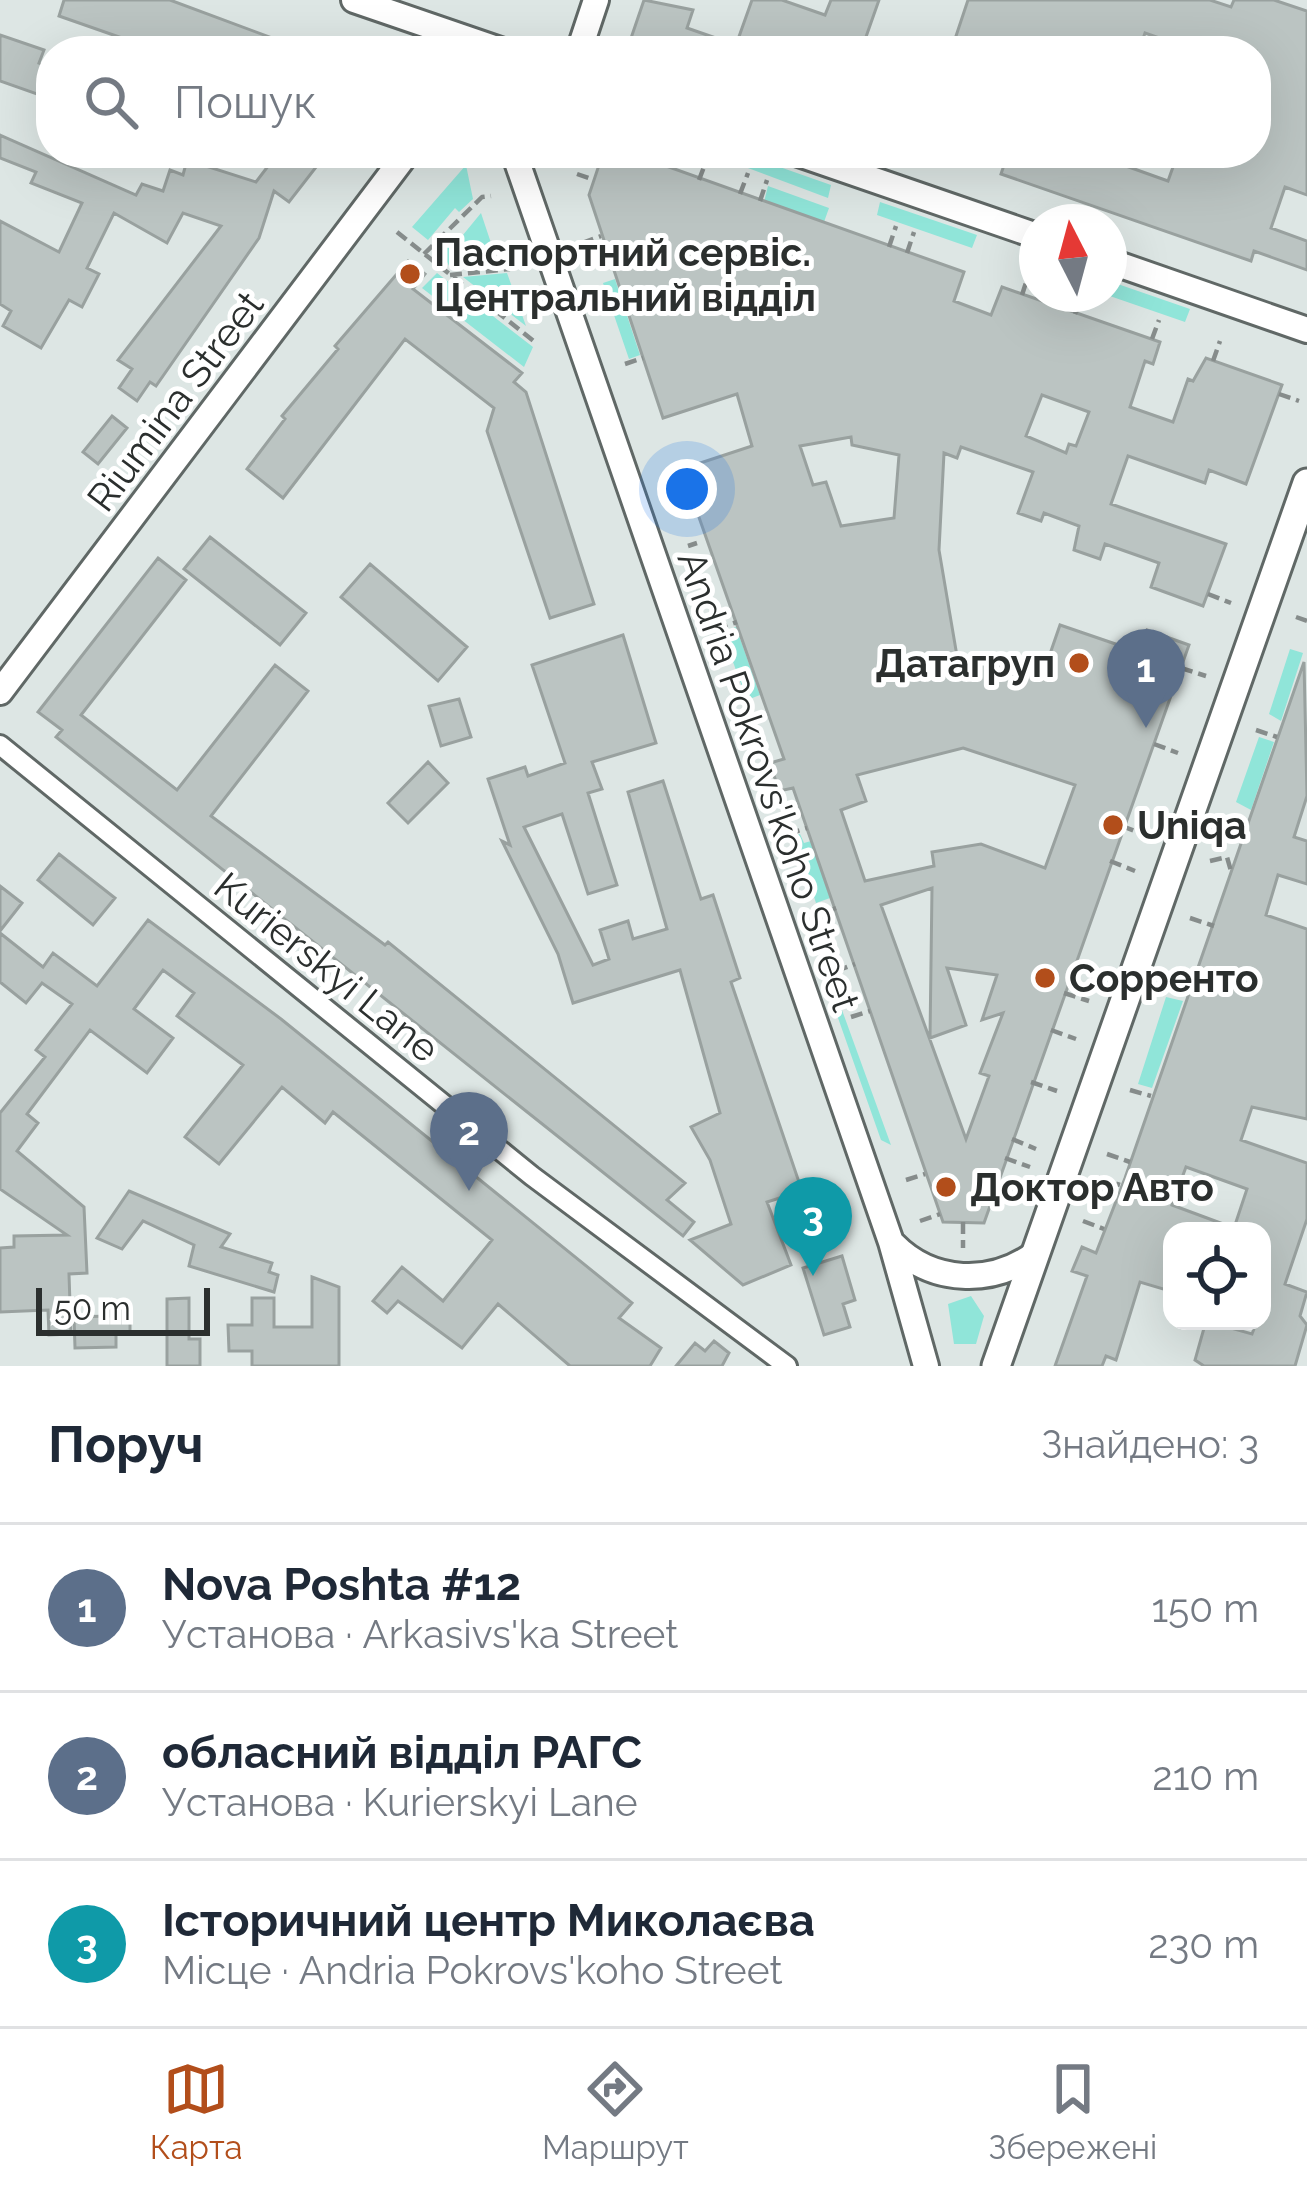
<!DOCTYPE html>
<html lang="uk">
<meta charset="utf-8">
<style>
body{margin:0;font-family:Raleway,sans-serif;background:#f6f6f7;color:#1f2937}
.controls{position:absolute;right:36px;bottom:36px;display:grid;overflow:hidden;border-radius:24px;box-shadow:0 12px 48px #0002}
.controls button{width:108px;height:108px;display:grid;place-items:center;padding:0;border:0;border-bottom:3px solid #e0e1e3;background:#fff;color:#1f2937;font:60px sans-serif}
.compass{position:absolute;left:1019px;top:204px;width:108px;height:108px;border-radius:50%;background:#fff;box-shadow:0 12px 48px #0002;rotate:354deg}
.scale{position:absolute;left:36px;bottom:30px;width:174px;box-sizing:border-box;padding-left:12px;border:6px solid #2b2f2e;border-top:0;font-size:33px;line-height:42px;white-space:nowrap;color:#2b2f2e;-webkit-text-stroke:9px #fff;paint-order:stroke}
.you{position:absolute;left:687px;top:489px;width:42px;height:42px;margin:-30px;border:9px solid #fff;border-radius:50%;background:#1a73e8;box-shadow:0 0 0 18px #1a73e833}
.badge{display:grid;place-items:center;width:78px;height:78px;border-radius:50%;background:#b24e1b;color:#fff;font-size:39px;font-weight:700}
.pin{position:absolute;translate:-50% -99px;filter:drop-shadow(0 3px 6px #0008)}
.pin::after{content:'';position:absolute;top:63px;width:42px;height:36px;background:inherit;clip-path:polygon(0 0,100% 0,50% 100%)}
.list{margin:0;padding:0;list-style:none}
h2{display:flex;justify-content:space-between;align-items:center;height:156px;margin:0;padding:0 48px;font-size:51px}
h2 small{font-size:39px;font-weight:400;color:#747a83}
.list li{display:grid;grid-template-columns:78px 1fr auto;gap:36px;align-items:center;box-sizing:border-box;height:168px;padding:0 48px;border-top:3px solid #e0e1e3}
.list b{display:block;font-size:45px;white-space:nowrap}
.list p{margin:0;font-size:39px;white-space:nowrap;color:#747a83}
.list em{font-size:39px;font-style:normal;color:#747a83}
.icon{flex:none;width:66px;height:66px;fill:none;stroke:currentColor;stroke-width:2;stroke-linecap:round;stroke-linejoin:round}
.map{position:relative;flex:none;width:1307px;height:1366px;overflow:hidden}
.search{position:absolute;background:#fff;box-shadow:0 12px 48px #0002;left:36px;right:36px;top:36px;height:132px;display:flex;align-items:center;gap:30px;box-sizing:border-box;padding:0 42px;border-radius:48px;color:#747a83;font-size:45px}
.sheet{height:660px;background:#fff}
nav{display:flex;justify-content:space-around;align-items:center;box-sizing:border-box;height:168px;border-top:3px solid #e0e1e3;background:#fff;font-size:33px;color:#747a83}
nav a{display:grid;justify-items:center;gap:6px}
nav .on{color:#b24e1b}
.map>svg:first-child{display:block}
</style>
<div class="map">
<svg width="1307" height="1366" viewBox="0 0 1307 1366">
<rect width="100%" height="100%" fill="#dde6e4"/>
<path fill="#90e5d9" d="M 708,153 L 740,153 L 831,185 L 828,198 Z
M 466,165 L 473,199 L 459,212 L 455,208 L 428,240 L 412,227 Z
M 768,186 L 829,208 L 824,222 L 764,202 Z
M 880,202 L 977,235 L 972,248 L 877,215 Z
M 481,213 L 498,264 L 450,268 L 441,249 L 453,237 L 458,241 Z
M 437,273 L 533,347 L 524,367 L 422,288 Z
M 507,273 L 526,326 L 463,277 Z
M 615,279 L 640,355 L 629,359 L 603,283 Z
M 1109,281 L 1190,309 L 1185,322 L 1104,294 L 1109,294 Z
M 736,627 L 760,695 L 747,700 L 722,632 Z
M 1290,649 L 1303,653 L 1281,721 L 1269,714 Z
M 1259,737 L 1274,742 L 1251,810 L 1236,802 Z
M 800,834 L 804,843 L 811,841 L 830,898 L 816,903 L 794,836 Z
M 830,977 L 891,1145 L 881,1140 L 825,981 Z
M 1166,997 L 1183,1001 L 1152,1088 L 1138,1084 Z
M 971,1296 L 984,1316 L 976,1344 L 954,1344 L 948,1304 Z"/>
<path fill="#bbc4c2" stroke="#99a19f" stroke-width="3" fill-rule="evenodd" d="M 64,0 L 170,0 L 307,51 L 118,51 L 122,38 L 59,16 Z
M 644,0 L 693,10 L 687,28 L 736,45 L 752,0 L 782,0 L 825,15 L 831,0 L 879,0 L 861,51 L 649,51 L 629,44 Z
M 968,0 L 1210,0 L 1231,7 L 1234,0 L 1274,0 L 1307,11 L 1307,195 L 1285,187 L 1271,228 L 1307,241 L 1307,270 L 1254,251 L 1251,261 L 1001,174 L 1008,153 L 1115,153 L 1112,161 L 1168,181 L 1178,153 L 1256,153 L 1256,51 L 1196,51 L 1145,33 L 1139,51 L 951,51 Z
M 0,35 L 44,50 L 39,63 L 51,67 L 51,99 L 0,81 Z
M 0,135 L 136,195 L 142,184 L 163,191 L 170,170 L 183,175 L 187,160 L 256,182 L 278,153 L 327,153 L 289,202 L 274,191 L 259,238 L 156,386 L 150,382 L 137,401 L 119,388 L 132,369 L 118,360 L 221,226 L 183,213 L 167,243 L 114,213 L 87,268 L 99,274 L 82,307 L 69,300 L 41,348 L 3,326 L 11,311 L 0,304 L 0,221 L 59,252 L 82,203 L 31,183 L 36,172 L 0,158 Z
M 603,153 L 641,157 L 964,272 L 954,301 L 991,315 L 1002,287 L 1160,342 L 1153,364 L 1145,361 L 1130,407 L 1173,422 L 1188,379 L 1193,381 L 1206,358 L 1282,385 L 1246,484 L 1209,470 L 1205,483 L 1128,456 L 1111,504 L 1226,544 L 1203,606 L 1151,587 L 1159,563 L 1105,544 L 1100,559 L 1074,550 L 1079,526 L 1044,513 L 1041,521 L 1018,513 L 1033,472 L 961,447 L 957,458 L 944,453 L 939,550 L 958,662 L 973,657 L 1042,677 L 1060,625 L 1139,652 L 1147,630 L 1189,645 L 984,1223 L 943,1222 L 793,788 L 779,791 L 770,763 L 784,759 L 682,469 L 752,446 L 737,394 L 663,418 L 589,195 ZM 1042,395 L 1089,412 L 1076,446 L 1069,444 L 1066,453 L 1026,436 ZM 851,437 L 852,445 L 899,455 L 894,518 L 841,526 L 826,482 L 813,485 L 800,446 ZM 963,748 L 1075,785 L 1045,868 L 981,844 L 932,852 L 934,866 L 865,881 L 841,810 L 866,801 L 857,775 ZM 932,888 L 930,1038 L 966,1025 L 947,968 L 997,975 L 982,1020 L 1003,1013 L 980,1073 L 989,1076 L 966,1139 L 881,905 Z
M 408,261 L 425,274 L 413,289 L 522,373 L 514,382 L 526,392 L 594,604 L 550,618 L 487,431 L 494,408 L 405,339 L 283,498 L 247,469 L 285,419 L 282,416 L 338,349 L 335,346 Z
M 112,416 L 127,428 L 98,464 L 83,452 Z
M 210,537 L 306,613 L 280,645 L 184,569 Z
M 158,558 L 186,580 L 81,715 L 177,790 L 275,665 L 308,691 L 211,816 L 385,945 L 388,942 L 685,1183 L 667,1200 L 694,1222 L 683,1236 L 56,737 L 62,730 L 38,712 Z
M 370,564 L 467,647 L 438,681 L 341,597 Z
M 623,635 L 656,743 L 592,762 L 602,789 L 588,793 L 617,885 L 588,894 L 562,814 L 524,827 L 593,965 L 609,959 L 600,930 L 628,921 L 633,939 L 667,929 L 628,792 L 663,781 L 701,899 L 713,895 L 740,978 L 731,982 L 802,1191 L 767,1202 L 791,1265 L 743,1285 L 690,1240 L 731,1224 L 710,1160 L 691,1127 L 720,1113 L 680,970 L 573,1003 L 558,954 L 502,841 L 510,845 L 488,779 L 525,767 L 528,776 L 565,763 L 532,665 Z
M 1304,662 L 1307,796 L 1294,837 L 1307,841 L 1307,884 L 1278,875 L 1266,915 L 1307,929 L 1307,1119 L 1252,1107 L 1241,1140 L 1307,1163 L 1307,1219 L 1285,1284 L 1307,1292 L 1300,1316 L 1307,1325 L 1295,1366 L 1204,1366 L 1195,1360 L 1206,1321 L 1252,1334 L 1257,1321 L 1262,1321 L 1262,1231 L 1172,1231 L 1172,1284 L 1163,1289 L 1140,1282 L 1116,1360 L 1106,1356 L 1102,1366 L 1055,1366 L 1087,1276 L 1072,1271 L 1082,1247 L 1096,1253 L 1125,1178 ZM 1186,1167 L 1247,1189 L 1234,1228 L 1172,1205 Z
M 459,699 L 471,737 L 441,746 L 429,706 Z
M 428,762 L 448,783 L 408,823 L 388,803 Z
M 59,854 L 115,898 L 93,925 L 38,880 Z
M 0,886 L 22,903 L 0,931 Z
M 148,920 L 281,1019 L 632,1303 L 619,1318 L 661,1348 L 650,1366 L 570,1366 L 498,1304 L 462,1348 L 398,1301 L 387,1313 L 373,1301 L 402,1267 L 443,1301 L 492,1240 L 333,1112 L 325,1123 L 282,1087 L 219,1164 L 185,1137 L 243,1065 L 177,1016 L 194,993 L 163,970 L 134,1009 L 173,1038 L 147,1073 L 90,1030 L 27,1114 L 38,1123 L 17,1151 L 84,1207 L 87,1273 L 69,1274 L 71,1334 L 49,1335 L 48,1310 L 0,1312 L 0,1248 L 14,1247 L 14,1236 L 67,1235 L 0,1189 L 0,1113 L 45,1057 L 36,1050 L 72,1004 L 42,983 L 26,1003 L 0,982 L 0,933 L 43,967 L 53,953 L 97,986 Z
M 129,1191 L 230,1234 L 221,1247 L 272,1263 L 269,1272 L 278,1275 L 274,1292 L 189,1266 L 194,1245 L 143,1221 L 122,1249 L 97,1238 Z
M 842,1256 L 855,1300 L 843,1304 L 850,1327 L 824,1335 L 803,1268 Z
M 312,1277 L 339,1287 L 339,1366 L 252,1366 L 252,1351 L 229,1351 L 228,1325 L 252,1325 L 252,1298 L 274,1298 L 274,1327 L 312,1327 Z
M 189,1298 L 189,1339 L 200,1339 L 200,1366 L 167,1366 L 167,1299 Z
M 109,1306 L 130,1306 L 130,1332 L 116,1332 L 116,1347 L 75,1348 L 74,1317 L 109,1316 Z
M 714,1341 L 729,1353 L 722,1366 L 676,1366 L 695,1343 L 705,1351 Z"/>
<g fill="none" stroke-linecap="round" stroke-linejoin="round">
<defs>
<path id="minor" d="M 0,745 L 532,1176 L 787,1366"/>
<path id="tertiary" d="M 354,0 L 503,51
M 579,51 L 596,0
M 514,153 L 891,1242 L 926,1366
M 796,153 L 1037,236
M 1109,261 L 1307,330
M 0,692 L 407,153
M 893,1244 C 932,1284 992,1286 1036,1253"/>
<path id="secondary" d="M 996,1366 L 1307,483"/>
</defs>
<use href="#minor" stroke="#606866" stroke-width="24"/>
<use href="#tertiary" stroke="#606866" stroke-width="30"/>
<use href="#secondary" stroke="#606866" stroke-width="33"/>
<path stroke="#868c8b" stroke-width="4.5" stroke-dasharray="12 6" stroke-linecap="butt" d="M 577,174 L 594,180
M 699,180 L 707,159
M 740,194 L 748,173
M 760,201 L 767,180
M 397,232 L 536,343
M 582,243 L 601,236
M 889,247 L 896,226
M 907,253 L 914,232
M 424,254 L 482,197 L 491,196
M 450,275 L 510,269
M 1022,295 L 1029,273
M 1075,314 L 1083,294
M 1152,339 L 1159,320
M 1213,361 L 1220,341
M 625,364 L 643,358
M 1279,394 L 1299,401
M 672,499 L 690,493
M 688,546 L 697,543
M 1208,594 L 1231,603
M 1296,617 L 1307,621
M 716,629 L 737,622
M 1181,668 L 1206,676
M 1256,730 L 1277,737
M 1154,744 L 1178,753
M 1122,826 L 1148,836
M 788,834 L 807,828
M 1110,861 L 1135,871
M 1210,861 L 1227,857 L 1231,871
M 816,915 L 836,908
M 1190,918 L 1214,926
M 836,971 L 855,964
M 1064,993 L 1089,1001
M 851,1017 L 870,1011
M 1051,1030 L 1076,1039
M 1031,1082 L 1057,1091
M 1130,1090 L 1151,1096
M 1012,1139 L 1036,1149
M 1107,1154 L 1130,1162
M 1005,1158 L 1030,1167
M 1099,1178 L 1120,1185
M 906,1180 L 925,1174
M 920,1221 L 940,1214
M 1083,1221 L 1104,1229
M 963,1222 L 963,1248"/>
<use href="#minor" stroke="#fff" stroke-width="18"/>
<use href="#tertiary" stroke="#fff" stroke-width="24"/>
<use href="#secondary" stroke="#fff" stroke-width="27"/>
</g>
<g fill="#b24e1b" stroke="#fff" stroke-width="4.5">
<circle cx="410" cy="274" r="12"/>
<circle cx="1079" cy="663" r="12"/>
<circle cx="1113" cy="825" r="12"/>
<circle cx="1045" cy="978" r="12"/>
<circle cx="946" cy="1187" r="12"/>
</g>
<g text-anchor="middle" stroke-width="10" stroke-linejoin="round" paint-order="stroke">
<g font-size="39" font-weight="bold" fill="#2b2f2e" stroke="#fff" text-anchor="start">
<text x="434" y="266">Паспортний сервіс.<tspan x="434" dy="45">Центральний відділ</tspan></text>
<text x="1055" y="677" text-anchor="end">Датагруп</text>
<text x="1137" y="839">Uniqa</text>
<text x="1069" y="992">Сорренто</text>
<text x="970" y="1201">Доктор Авто</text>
</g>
<g font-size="39" fill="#2b2f2e" stroke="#fff">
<text transform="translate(175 401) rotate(-53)" y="14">Riumina Street</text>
<text transform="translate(769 781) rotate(71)" y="14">Andria Pokrovs'koho Street</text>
<text transform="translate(327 967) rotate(39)" y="14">Kurierskyi Lane</text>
</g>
</g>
</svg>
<div class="controls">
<button><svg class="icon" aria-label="locate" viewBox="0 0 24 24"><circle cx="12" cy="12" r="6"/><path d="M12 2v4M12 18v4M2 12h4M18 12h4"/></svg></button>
</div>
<svg class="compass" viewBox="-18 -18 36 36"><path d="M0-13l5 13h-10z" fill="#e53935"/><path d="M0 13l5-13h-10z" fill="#747a83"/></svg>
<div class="scale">50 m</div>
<div class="you"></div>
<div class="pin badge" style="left:1146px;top:728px;background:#5c6f8a">1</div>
<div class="pin badge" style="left:469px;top:1191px;background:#5c6f8a">2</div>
<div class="pin badge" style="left:813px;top:1276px;background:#0f9aa8">3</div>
<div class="search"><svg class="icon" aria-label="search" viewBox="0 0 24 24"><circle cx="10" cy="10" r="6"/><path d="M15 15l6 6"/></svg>Пошук</div>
</div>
<section class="sheet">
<h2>Поруч<small>Знайдено: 3</small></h2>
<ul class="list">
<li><span class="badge" style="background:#5c6f8a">1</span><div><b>Nova Poshta #12</b><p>Установа · Arkasivs'ka Street</p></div><em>150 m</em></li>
<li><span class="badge" style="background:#5c6f8a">2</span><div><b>обласний відділ РАГС</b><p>Установа · Kurierskyi Lane</p></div><em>210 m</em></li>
<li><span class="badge" style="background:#0f9aa8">3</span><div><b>Історичний центр Миколаєва</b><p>Місце · Andria Pokrovs'koho Street</p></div><em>230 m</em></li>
</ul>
</section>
<nav>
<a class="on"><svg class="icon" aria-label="map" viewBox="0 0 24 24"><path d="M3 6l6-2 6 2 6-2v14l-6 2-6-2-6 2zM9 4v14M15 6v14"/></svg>Карта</a>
<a><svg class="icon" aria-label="directions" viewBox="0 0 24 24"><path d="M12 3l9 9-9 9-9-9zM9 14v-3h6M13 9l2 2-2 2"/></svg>Маршрут</a>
<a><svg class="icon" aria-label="saved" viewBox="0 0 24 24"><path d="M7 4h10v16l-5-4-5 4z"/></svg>Збережені</a>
</nav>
